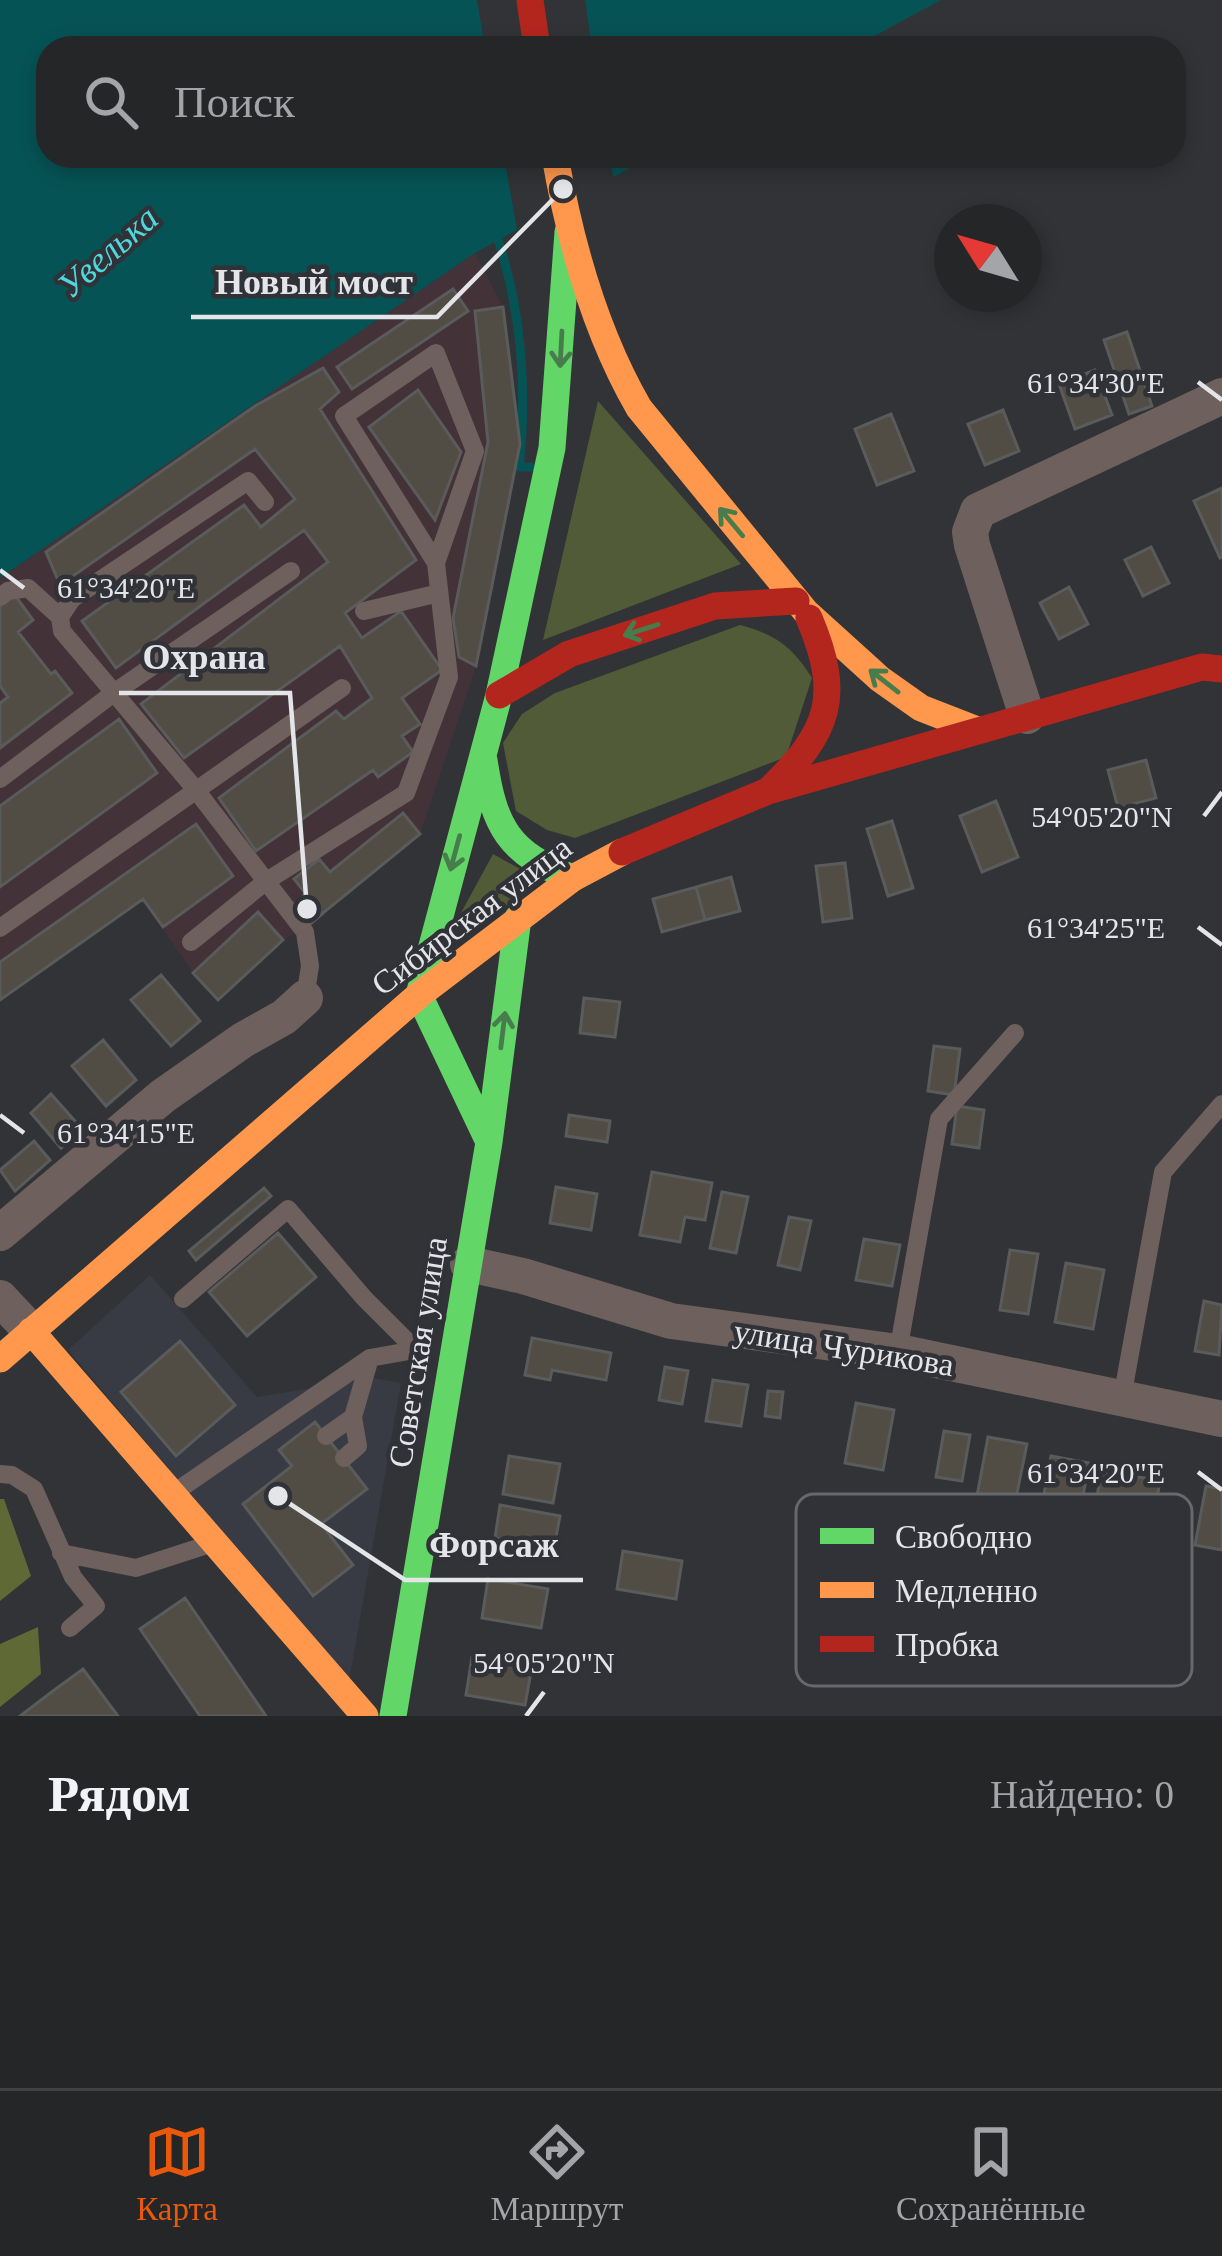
<!DOCTYPE html>
<html lang="ru">
<meta charset="utf-8">
<style>
body{margin:0;font-family:Georgia,serif;background:#313234;color:#f1f3f6}
.compass{position:absolute;left:934px;top:204px;width:108px;height:108px;border-radius:50%;background:#252628;box-shadow:0 6px 18px #0003;rotate:307deg}
.list{margin:0;padding:0;list-style:none}
h2{display:flex;justify-content:space-between;align-items:center;height:156px;margin:0;padding:0 48px;font-size:51px}
h2 small{font-size:39px;font-weight:400;color:#a3a5a8}
.icon{flex:none;width:66px;height:66px;fill:none;stroke:currentColor;stroke-width:2;stroke-linecap:round;stroke-linejoin:round}
.map{position:relative;flex:none;width:1222px;height:1716px;overflow:hidden}
.search{position:absolute;background:#252628;box-shadow:0 6px 18px #0003;left:36px;right:36px;top:36px;height:132px;display:flex;align-items:center;gap:30px;box-sizing:border-box;padding:0 42px;border-radius:36px;color:#a3a5a8;font-size:45px}
.sheet{height:372px;background:#252628}
nav{display:flex;justify-content:space-around;align-items:center;box-sizing:border-box;height:168px;border-top:3px solid #424345;background:#252628;font-size:33px;color:#a3a5a8}
nav a{display:grid;justify-items:center;gap:6px}
nav .on{color:#ea580c}
.map>svg:first-child{display:block}
</style>
<div class="map">
<svg width="1222" height="1716" viewBox="0 0 1222 1716">
<rect width="100%" height="100%" fill="#313336"/>
<path fill="#383b44" d="M 150,1275 L 257,1397 L 373,1378 L 401,1383 L 349,1682 L 68,1350 Z"/>
<path fill="#433339" d="M 475,253 L 503,307 L 520,444 L 476,666 L 420,834 L 309,925 L 283,940 L 218,1000 L 193,973 L 143,899 L 0,1000 L 0,578 Z"/>
<path fill="#525b37" d="M 598,401 L 741,564 L 543,640 Z
M 740,625 C 775,634 793,647 812,678 L 786,757 L 575,838 L 547,830 L 516,811 L 503,743 L 522,714 L 555,693 Z
M 493,854 L 540,880 L 463,938 L 456,922 Z"/>
<path fill="#5e6935" d="M 0,1499 L 4,1499 L 31,1576 L 0,1601 Z
M 38,1627 L 41,1674 L 0,1707 L 0,1644 Z"/>
<path fill="#065355" d="M 0,0 L 941,0 L 852,48 L 48,48 L 48,156 L 652,156 L 475,253 L 0,578 Z"/>
<path fill="#313336" d="M 477,0 L 585,0 L 592,48 L 485,48 Z
M 504,156 L 610,156 L 614,183 L 518,235 Z"/>
<g fill="none" stroke-linecap="round" stroke-linejoin="round">
<path stroke="#065355" stroke-width="9" d="M 494,228 C 521,303 528,389 519,467 L 531,467"/>
</g>
<path fill="#524d44" stroke="#5a5b5b" stroke-width="3" d="M 453,289 L 468,311 L 352,389 L 337,367 Z
M 503,307 L 520,444 L 476,666 L 459,657 L 453,618 L 488,442 L 475,311 Z
M 1127,332 L 1152,406 L 1129,414 L 1104,340 Z
M 323,368 L 339,392 L 320,409 L 416,560 L 345,613 L 362,638 L 401,611 L 442,670 L 402,698 L 420,724 L 402,736 L 413,752 L 378,777 L 373,770 L 256,851 L 219,798 L 336,711 L 344,719 L 372,698 L 340,646 L 184,758 L 141,704 L 328,562 L 304,530 L 116,668 L 82,621 L 244,505 L 261,527 L 295,499 L 255,449 L 60,585 L 46,552 L 255,406 Z
M 1095,370 L 1112,415 L 1075,429 L 1059,384 Z
M 418,390 L 461,452 L 435,520 L 369,427 Z
M 1003,410 L 1019,451 L 985,465 L 968,424 Z
M 891,414 L 914,471 L 877,485 L 855,429 Z
M 1222,488 L 1222,557 L 1220,558 L 1194,501 Z
M 1151,547 L 1169,583 L 1143,596 L 1125,560 Z
M 1069,587 L 1088,624 L 1059,639 L 1040,603 Z
M 14,594 L 33,620 L 18,632 L 51,674 L 55,671 L 72,693 L 0,748 L 0,703 L 8,697 L 0,686 L 0,604 Z
M 119,719 L 157,773 L 0,887 L 0,806 Z
M 1146,760 L 1156,798 L 1118,808 L 1108,770 Z
M 996,801 L 1018,857 L 982,872 L 960,816 Z
M 403,813 L 420,834 L 322,914 L 294,879 L 319,859 L 330,872 Z
M 892,821 L 913,888 L 888,896 L 867,829 Z
M 196,824 L 233,876 L 163,927 L 143,899 L 0,1000 L 0,962 Z
M 845,863 L 852,918 L 823,922 L 816,866 Z
M 731,877 L 740,911 L 705,920 L 696,887 Z
M 696,887 L 705,920 L 662,932 L 653,899 Z
M 306,894 L 322,914 L 309,925 L 293,905 Z
M 258,912 L 283,940 L 218,1000 L 193,973 Z
M 161,975 L 200,1021 L 171,1046 L 131,1000 Z
M 584,998 L 620,1002 L 615,1037 L 580,1033 Z
M 103,1040 L 136,1080 L 106,1106 L 72,1066 Z
M 934,1046 L 960,1049 L 954,1095 L 928,1091 Z
M 51,1094 L 82,1129 L 61,1148 L 31,1113 Z
M 957,1106 L 984,1110 L 979,1148 L 952,1144 Z
M 569,1115 L 610,1121 L 607,1142 L 566,1136 Z
M 34,1141 L 50,1160 L 15,1191 L 0,1170 Z
M 652,1172 L 712,1183 L 705,1220 L 685,1217 L 680,1242 L 640,1235 Z
M 556,1187 L 597,1194 L 591,1230 L 550,1223 Z
M 264,1188 L 271,1196 L 196,1260 L 189,1251 Z
M 722,1192 L 748,1197 L 736,1253 L 710,1248 Z
M 789,1217 L 811,1221 L 800,1270 L 778,1265 Z
M 278,1233 L 316,1277 L 247,1336 L 209,1292 Z
M 864,1239 L 900,1245 L 892,1286 L 856,1280 Z
M 1010,1250 L 1038,1254 L 1028,1314 L 1000,1310 Z
M 1066,1263 L 1104,1270 L 1093,1329 L 1055,1322 Z
M 1204,1301 L 1222,1305 L 1219,1355 L 1195,1351 Z
M 532,1338 L 611,1353 L 606,1380 L 552,1370 L 550,1380 L 525,1375 Z
M 180,1341 L 235,1405 L 176,1456 L 121,1392 Z
M 665,1367 L 688,1371 L 682,1404 L 659,1400 Z
M 713,1380 L 748,1385 L 741,1426 L 706,1421 Z
M 768,1391 L 783,1392 L 780,1418 L 765,1416 Z
M 856,1403 L 894,1410 L 883,1470 L 845,1463 Z
M 315,1422 L 367,1489 L 321,1524 L 353,1565 L 313,1596 L 243,1504 L 292,1466 L 279,1450 Z
M 944,1431 L 970,1435 L 962,1481 L 936,1477 Z
M 988,1437 L 1027,1444 L 1015,1503 L 977,1496 Z
M 509,1456 L 560,1464 L 553,1503 L 503,1494 Z
M 1051,1456 L 1089,1463 L 1078,1523 L 1040,1516 Z
M 1101,1472 L 1160,1480 L 1154,1519 L 1095,1510 Z
M 1206,1486 L 1222,1489 L 1222,1550 L 1195,1545 Z
M 500,1505 L 560,1516 L 554,1548 L 495,1538 Z
M 623,1551 L 682,1561 L 676,1599 L 617,1589 Z
M 488,1579 L 548,1589 L 541,1628 L 482,1618 Z
M 185,1598 L 266,1716 L 200,1716 L 140,1629 Z
M 472,1657 L 532,1667 L 525,1705 L 466,1695 Z
M 83,1669 L 118,1716 L 20,1716 L 57,1688 Z"/>
<g fill="none" stroke-linecap="round" stroke-linejoin="round">
<path stroke="#6d605d" stroke-width="18" d="M 265,502 L 248,481 L 72,599 L 60,617 L 62,631 L 196,790 L 305,932 L 310,966 L 305,998
M 0,597 L 8,591 L 28,588 L 60,617
M 364,611 L 439,593
M 0,779 L 115,692 L 291,571
M 0,928 L 342,688
M 191,942 L 265,882 L 406,793 L 449,677 L 436,563 L 344,416 L 436,353 L 475,451 L 436,563
M 183,1299 L 288,1209 L 364,1298 L 415,1349
M 898,1352 L 939,1119 L 1015,1033
M 1122,1398 L 1163,1172 L 1222,1104
M 326,1436 L 353,1417 L 370,1358
M 344,1458 L 358,1446 L 353,1417
M 0,1474 L 12,1475 L 34,1489 L 73,1577 L 96,1606 L 70,1628
M 178,1490 L 370,1358 L 420,1349
M 61,1553 L 136,1568 L 207,1545"/>
<path stroke="#6d605d" stroke-width="36" d="M 1027,716 L 972,545 L 970,532 L 978,511 L 1222,396
M 0,1233 L 163,1096 L 243,1040 L 284,1017 L 305,998
M 468,1264 L 523,1276 L 671,1321 L 898,1352 L 1222,1419
M 0,1298 L 31,1331"/>
<path stroke="#63d668" stroke-width="27" d="M 484,760 C 494,827 508,853 573,878
M 489,1142 L 419,995 L 499,695 L 552,448 L 568,232
M 393,1716 L 489,1142 L 518,918"/>
<path stroke="#ff974d" stroke-width="27" d="M 555,156 C 570,242 595,332 639,408 L 806,612 L 880,679 L 921,708 L 975,729
M 31,1331 L 365,1716
M 0,1359 L 419,995 L 573,878 L 622,852"/>
<path stroke="#b3261e" stroke-width="27" d="M 530,0 L 537,48
M 499,695 L 569,654 L 715,606 L 796,601
M 770,789 C 830,731 842,696 809,618
M 622,852 L 768,791 L 1202,667 L 1222,669"/>
</g>
<defs><path id="oneway-shaft" d="M-6 0H5M1.5-3L5.5 0L1.5 3" fill="none" stroke-width="1.6" stroke-linecap="round" stroke-linejoin="round" transform="scale(3)"/></defs>
<g stroke="#477c4d">
<use href="#oneway-shaft" transform="translate(561 349) rotate(93)"/>
<use href="#oneway-shaft" transform="translate(731 522) rotate(-130)"/>
<use href="#oneway-shaft" transform="translate(641 630) rotate(162)"/>
<use href="#oneway-shaft" transform="translate(884 681) rotate(-142)"/>
<use href="#oneway-shaft" transform="translate(455 853) rotate(105)"/>
<use href="#oneway-shaft" transform="translate(503 1030) rotate(-83)"/>
</g>
<path fill="none" stroke="#e4e5e8" stroke-width="4.5" d="M 1198,382 L 1222,400M 0,570 L 24,588M 1204,816 L 1222,792M 1198,927 L 1222,945M 0,1115 L 24,1133M 1198,1472 L 1222,1490M 526,1716 L 544,1692"/>
<g text-anchor="middle" stroke-width="9" stroke-linejoin="round" paint-order="stroke">
<g font-size="33" fill="#e4e5e8" stroke="#303237">
<text transform="translate(471 915) rotate(-37)" y="12">Сибирская улица</text>
<text transform="translate(844 1347) rotate(9)" y="12">улица Чурикова</text>
<text transform="translate(417 1352) rotate(-81)" y="12">Советская улица</text>
</g>
<g font-size="36" font-style="italic" fill="#4fd8dd" stroke="#303237">
<text transform="translate(107 251) rotate(-41)" y="13">Увелька</text>
</g>
</g>
<rect x="796" y="1494" width="396" height="192" rx="18" fill="#303237" stroke="#66686c" stroke-width="3"/>
<rect x="820" y="1528" width="54" height="16" fill="#63d668"/>
<rect x="820" y="1582" width="54" height="16" fill="#ff974d"/>
<rect x="820" y="1636" width="54" height="16" fill="#b3261e"/>
<g font-size="33" fill="#e4e5e8">
<text x="895" y="1548">Свободно</text>
<text x="895" y="1602">Медленно</text>
<text x="895" y="1656">Пробка</text>
</g>
<g font-size="30" text-anchor="middle" fill="#e4e5e8" stroke="#303237" stroke-width="9" stroke-linejoin="round" paint-order="stroke">
<text x="1096" y="393">61°34'30"E</text>
<text x="126" y="598">61°34'20"E</text>
<text x="1102" y="827">54°05'20"N</text>
<text x="1096" y="938">61°34'25"E</text>
<text x="126" y="1143">61°34'15"E</text>
<text x="1096" y="1483">61°34'20"E</text>
<text x="544" y="1673">54°05'20"N</text>
</g>
<path fill="none" stroke="#e4e5e8" stroke-width="4.5" d="M563 189L437 317H191M307 909L290 693H119M278 1496L405 1580H583"/>
<g fill="#e4e5e8" stroke="#303237" stroke-width="4.5">
<circle cx="563" cy="189" r="12"/>
<circle cx="307" cy="909" r="12"/>
<circle cx="278" cy="1496" r="12"/>
</g>
<g font-size="36" text-anchor="middle" font-weight="bold" fill="#e4e5e8" stroke="#303237" stroke-width="9" stroke-linejoin="round" paint-order="stroke">
<text x="314" y="294">Новый мост</text>
<text x="204" y="669">Охрана</text>
<text x="494" y="1557">Форсаж</text>
</g>
</svg>
<svg class="compass" viewBox="-18 -18 36 36"><path d="M0-13l5 13h-10z" fill="#e53935"/><path d="M0 13l5-13h-10z" fill="#a3a5a8"/></svg>
<div class="search"><svg class="icon" aria-label="search" viewBox="0 0 24 24"><circle cx="10" cy="10" r="6"/><path d="M15 15l6 6"/></svg>Поиск</div>
</div>
<section class="sheet">
<h2>Рядом<small>Найдено: 0</small></h2>
<ul class="list">
</ul>
</section>
<nav>
<a class="on"><svg class="icon" aria-label="map" viewBox="0 0 24 24"><path d="M3 6l6-2 6 2 6-2v14l-6 2-6-2-6 2zM9 4v14M15 6v14"/></svg>Карта</a>
<a><svg class="icon" aria-label="directions" viewBox="0 0 24 24"><path d="M12 3l9 9-9 9-9-9zM9 14v-3h6M13 9l2 2-2 2"/></svg>Маршрут</a>
<a><svg class="icon" aria-label="saved" viewBox="0 0 24 24"><path d="M7 4h10v16l-5-4-5 4z"/></svg>Сохранённые</a>
</nav>
